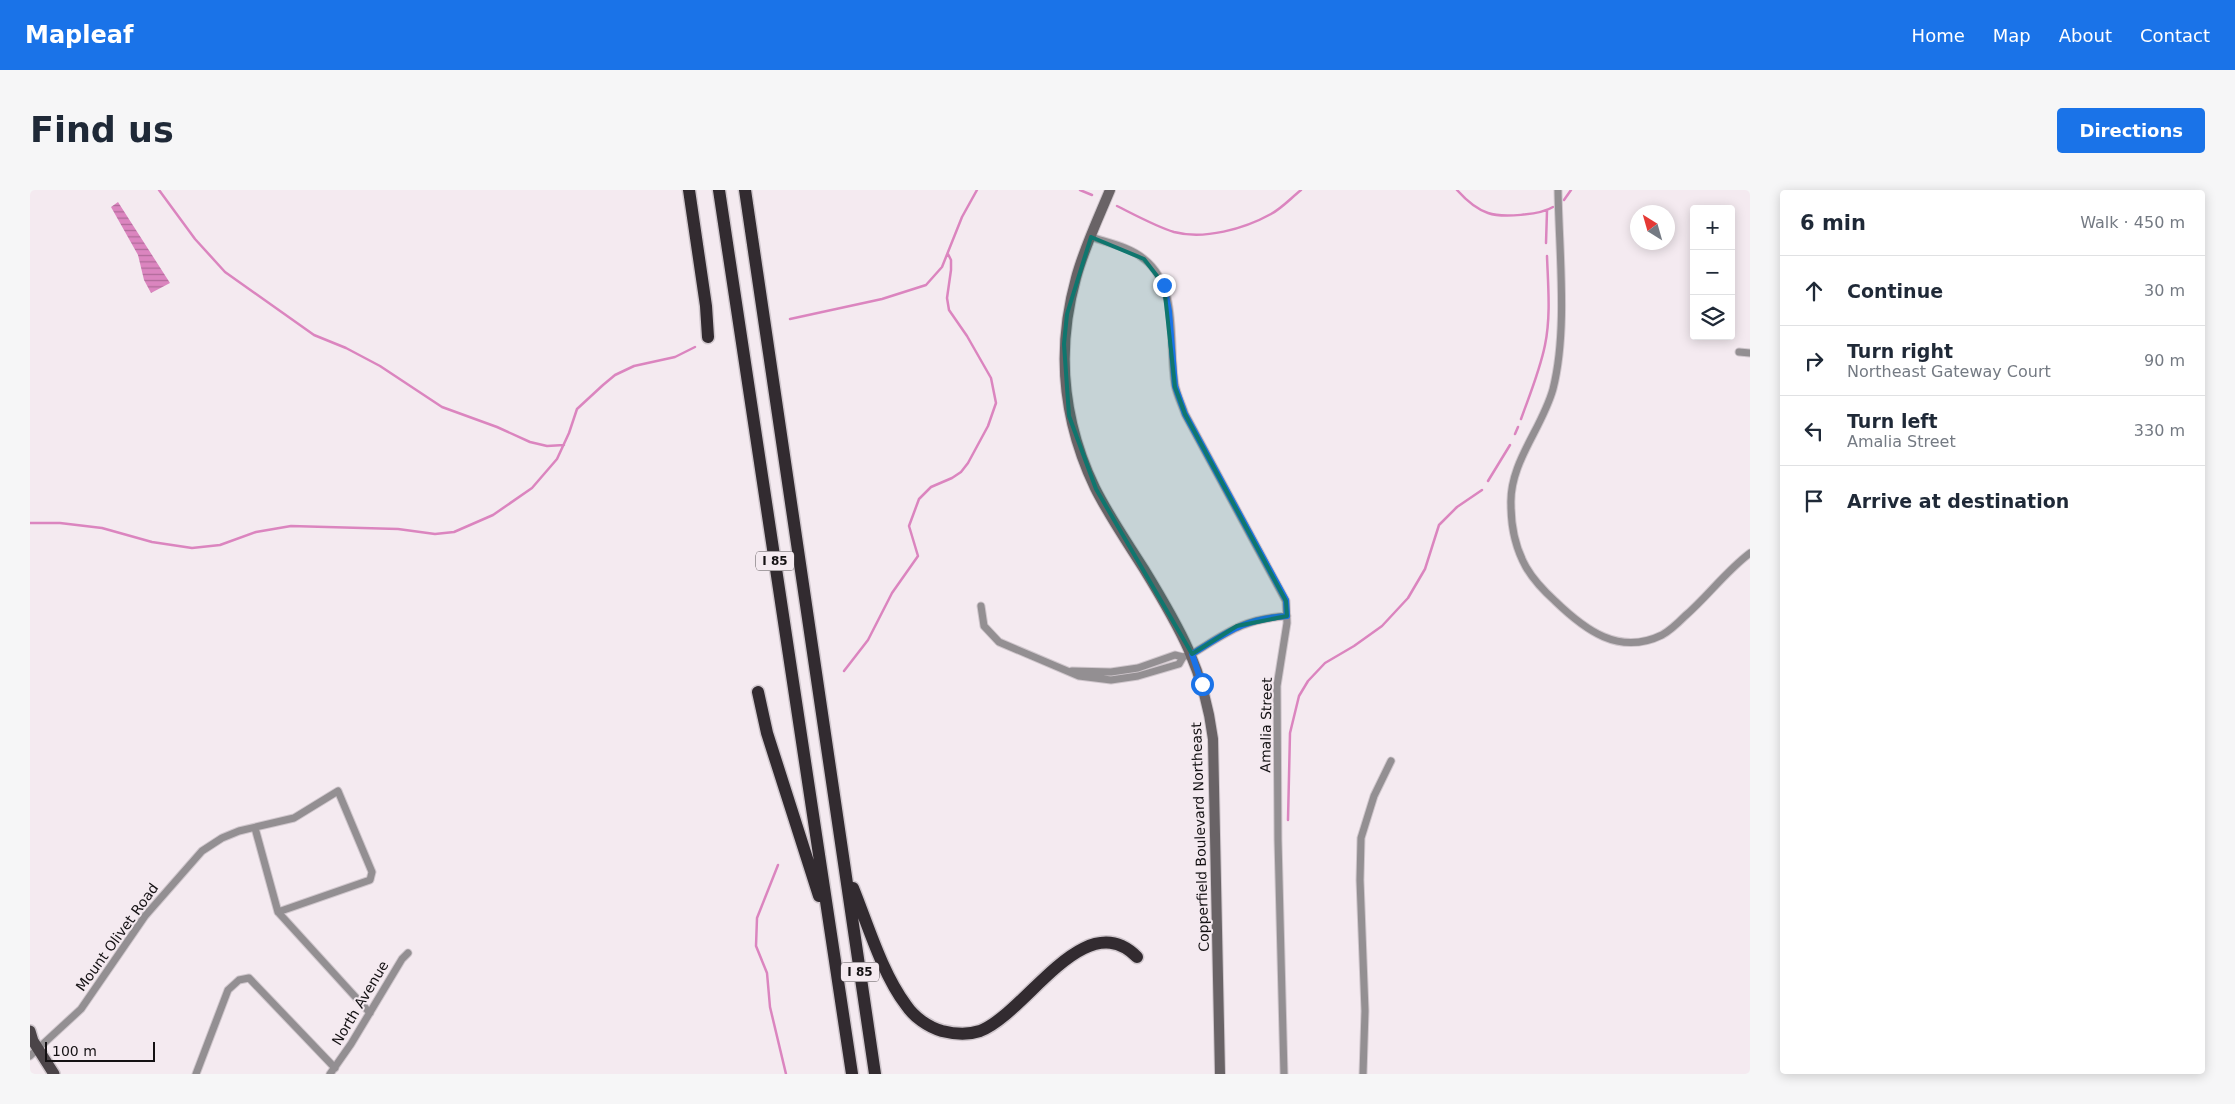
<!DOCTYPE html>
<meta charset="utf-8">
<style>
body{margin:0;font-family:"DejaVu Sans",sans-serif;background:#f6f6f7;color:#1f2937}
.controls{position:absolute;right:15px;top:15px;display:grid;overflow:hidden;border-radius:5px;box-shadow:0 2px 12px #0003}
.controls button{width:45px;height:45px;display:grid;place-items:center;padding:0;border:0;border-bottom:1px solid #e0e1e3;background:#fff;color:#1f2937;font:25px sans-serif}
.compass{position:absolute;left:1600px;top:15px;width:45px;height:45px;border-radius:50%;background:#fff;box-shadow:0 2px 12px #0003;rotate:323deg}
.scale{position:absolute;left:15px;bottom:12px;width:110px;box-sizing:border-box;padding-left:5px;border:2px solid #141113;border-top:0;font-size:14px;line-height:18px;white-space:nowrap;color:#141113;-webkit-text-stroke:4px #f4eaf0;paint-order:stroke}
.stop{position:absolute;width:15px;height:15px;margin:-11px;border:4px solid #1a73e8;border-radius:50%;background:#fff}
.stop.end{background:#1a73e8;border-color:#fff;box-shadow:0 1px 5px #0008}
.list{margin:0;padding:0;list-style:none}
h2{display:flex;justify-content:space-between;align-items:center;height:65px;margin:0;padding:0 20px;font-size:21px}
h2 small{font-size:16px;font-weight:400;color:#747a83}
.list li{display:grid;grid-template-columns:32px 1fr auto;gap:15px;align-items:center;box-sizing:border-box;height:70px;padding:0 20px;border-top:1px solid #e0e1e3}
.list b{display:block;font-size:19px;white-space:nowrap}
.list p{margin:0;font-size:16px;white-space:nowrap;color:#747a83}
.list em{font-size:16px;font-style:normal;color:#747a83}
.icon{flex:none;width:28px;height:28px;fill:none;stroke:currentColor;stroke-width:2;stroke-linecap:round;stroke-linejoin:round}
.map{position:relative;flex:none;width:1720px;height:884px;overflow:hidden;border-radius:5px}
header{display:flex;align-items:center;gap:30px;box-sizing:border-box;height:70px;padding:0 25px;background:#1a73e8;color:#fff}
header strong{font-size:24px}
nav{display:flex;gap:28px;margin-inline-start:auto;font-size:18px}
.intro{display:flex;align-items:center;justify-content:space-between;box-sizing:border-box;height:120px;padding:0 30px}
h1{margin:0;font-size:35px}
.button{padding:12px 22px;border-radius:5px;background:#1a73e8;color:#fff;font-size:18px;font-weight:700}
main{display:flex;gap:30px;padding:0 30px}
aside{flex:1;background:#fff;border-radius:5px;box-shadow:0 2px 12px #0003}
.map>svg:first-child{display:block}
</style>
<header>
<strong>Mapleaf</strong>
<nav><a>Home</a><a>Map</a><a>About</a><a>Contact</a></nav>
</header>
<div class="intro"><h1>Find us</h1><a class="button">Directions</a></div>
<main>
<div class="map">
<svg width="1720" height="884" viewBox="0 0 1720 884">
<defs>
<pattern id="water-rules" width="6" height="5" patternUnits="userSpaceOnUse" patternTransform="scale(1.25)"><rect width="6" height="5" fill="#db85bf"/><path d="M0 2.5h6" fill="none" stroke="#b06b9a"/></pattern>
</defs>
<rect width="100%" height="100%" fill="#f4eaf0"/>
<path fill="url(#water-rules)" d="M 88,12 L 140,93 L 121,103 L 114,90 L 108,65 L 81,17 Z"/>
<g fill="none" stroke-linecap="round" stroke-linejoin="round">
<path stroke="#db85bf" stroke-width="2.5" d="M 129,0 L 165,49 L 195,82 L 284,145 L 316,158 L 350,176 L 412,217 L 467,237 L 500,252 L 517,256 L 534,255
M 1050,0 L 1062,5
M 1427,0 C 1435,9 1446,19 1458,23 C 1472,28 1510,25 1523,17
M 1534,10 L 1541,0
M 1087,16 C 1103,24 1127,37 1144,42 C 1174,50 1214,39 1241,24 C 1252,18 1261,8 1271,0
M 1516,53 L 1517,21
M 760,129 L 852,109 L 896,95 L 912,77 L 932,27 L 947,0
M 1491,229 C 1500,204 1510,180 1515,155 C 1521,126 1518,95 1517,66
M 1485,244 L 1488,237
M 1458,291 L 1480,255
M 0,333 L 30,333 L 72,338 L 122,352 L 162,358 L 190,355 L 226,342 L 261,336 L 368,339 L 405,344 L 424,342 L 463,325 L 502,298 L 527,269 L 539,243 L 547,219 L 573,195 L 585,185 L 604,176 L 645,167 L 665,157
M 814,481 L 838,450 L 862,403 L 888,366 L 879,336 L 889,309 L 901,297 L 922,288 L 931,282 L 938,273 L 958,236 L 966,213 L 961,188 L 937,146 L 919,120 L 917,108 L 921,80 L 921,70 L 918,64
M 1258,630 L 1260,543 L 1269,506 L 1278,491 L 1295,473 L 1324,456 L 1352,436 L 1378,408 L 1395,379 L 1409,335 L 1427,317 L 1452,300
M 748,675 L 727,728 L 726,756 L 737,783 L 740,817 L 756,884"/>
<defs>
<path id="minor" d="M 1528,0 C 1529,62 1538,140 1523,199 C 1512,239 1479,273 1481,315 C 1481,336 1486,359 1496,377 C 1504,391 1514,401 1525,411 C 1555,440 1589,466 1632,445 C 1641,440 1648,433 1655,426 C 1678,406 1696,381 1720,363
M 1061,47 C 1079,53 1100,57 1114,69 C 1150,97 1138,155 1145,195 C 1147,205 1152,215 1155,224 L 1256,411 L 1257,433 L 1247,496 L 1248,650 L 1254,884
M 1709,162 L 1720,163
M 951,416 L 954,436 L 969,452 L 1049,486 L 1081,490 L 1108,486 L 1149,474 L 1153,467
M 1042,481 L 1081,482 L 1108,478 L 1145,465 L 1153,467 L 1162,464 C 1198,442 1213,429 1257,426
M 225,638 L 248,722
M 0,866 L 51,819 L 115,726 L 172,661 L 192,648 L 209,641 L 264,628 L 308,601 L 342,682 L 340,690 L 248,722 L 340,823
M 166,884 L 198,800 L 209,790 L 219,788 L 305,878
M 300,884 L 321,854 L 372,769 L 378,763
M 1333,884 L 1335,821 L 1330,690 L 1331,648 L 1344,606 L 1361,571"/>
<path id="secondary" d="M 1080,0 C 1068,29 1054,58 1046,88 C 1026,160 1033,231 1065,298 C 1079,326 1097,352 1114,379 C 1150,438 1174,479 1183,549 L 1190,884"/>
<path id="primary" d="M 0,841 L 3,851 L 24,884"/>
<path id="motorway" d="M 659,0 L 676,116 L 678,147
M 689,0 L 822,884
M 715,0 L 845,884
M 728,502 L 737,543 L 789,706
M 823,698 C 838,735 852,783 876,815 C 884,827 898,837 912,841 C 924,844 938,845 950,841 C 997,823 1054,714 1107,767"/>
</defs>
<use href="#minor" stroke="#d0c7cd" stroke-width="9"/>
<use href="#secondary" stroke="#d0c7cd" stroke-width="12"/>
<use href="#primary" stroke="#d0c7cd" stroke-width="14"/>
<use href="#motorway" stroke="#d0c7cd" stroke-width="15"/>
<use href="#minor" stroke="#938f92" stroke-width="7"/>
<use href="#secondary" stroke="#696366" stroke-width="10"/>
<use href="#primary" stroke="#4b4448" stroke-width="11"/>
<use href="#motorway" stroke="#322b30" stroke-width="12"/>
</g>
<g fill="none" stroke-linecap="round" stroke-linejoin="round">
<path stroke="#1a73e8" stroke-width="6" d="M 1134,95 L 1139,121 L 1145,196 L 1155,224 L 1256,410 L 1257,426 C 1213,429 1198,442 1162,464 L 1172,494"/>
</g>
<path fill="#0f766e" fill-opacity="0.2" stroke="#0f766e" stroke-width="4" stroke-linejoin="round" d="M 1061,47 L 1114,69 L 1134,95 L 1145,197 L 1155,224 L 1256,411 L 1257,426 L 1207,436 L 1162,464 L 1066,299 L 1039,226 L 1034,154 L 1037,124 Z"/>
<g text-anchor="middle" stroke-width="4" stroke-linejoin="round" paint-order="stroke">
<g fill="#f4eaf0" stroke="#575255" stroke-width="1">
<rect x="726" y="361.5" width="38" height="19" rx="4"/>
<rect x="811" y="772.5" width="38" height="19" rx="4"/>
</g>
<g font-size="12" font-weight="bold" fill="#141113">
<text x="745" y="375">I 85</text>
<text x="830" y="786">I 85</text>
</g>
<g font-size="14" fill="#141113" stroke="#f4eaf0">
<text transform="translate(1236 535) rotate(-89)" y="5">Amalia Street</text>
<text transform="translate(1170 647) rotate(-92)" y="5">Copperfield Boulevard Northeast</text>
<text transform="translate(87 747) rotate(-54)" y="5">Mount Olivet Road</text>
<text transform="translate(330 813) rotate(-59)" y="5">North Avenue</text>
</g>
</g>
</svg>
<div class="controls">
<button>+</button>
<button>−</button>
<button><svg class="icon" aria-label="layers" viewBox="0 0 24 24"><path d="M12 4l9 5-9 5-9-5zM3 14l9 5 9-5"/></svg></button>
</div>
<svg class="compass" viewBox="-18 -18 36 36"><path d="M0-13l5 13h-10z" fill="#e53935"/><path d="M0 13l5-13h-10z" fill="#747a83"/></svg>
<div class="scale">100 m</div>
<div class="stop" style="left:1172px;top:494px"></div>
<div class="stop end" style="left:1134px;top:95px"></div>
</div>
<aside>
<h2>6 min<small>Walk · 450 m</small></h2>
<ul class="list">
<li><svg class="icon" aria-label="ahead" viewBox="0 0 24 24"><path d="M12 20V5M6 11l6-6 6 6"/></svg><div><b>Continue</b></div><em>30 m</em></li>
<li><svg class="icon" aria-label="right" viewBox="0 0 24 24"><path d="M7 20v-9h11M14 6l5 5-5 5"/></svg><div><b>Turn right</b><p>Northeast Gateway Court</p></div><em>90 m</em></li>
<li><svg class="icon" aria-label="left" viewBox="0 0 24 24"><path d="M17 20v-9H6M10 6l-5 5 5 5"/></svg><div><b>Turn left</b><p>Amalia Street</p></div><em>330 m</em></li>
<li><svg class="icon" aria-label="arrive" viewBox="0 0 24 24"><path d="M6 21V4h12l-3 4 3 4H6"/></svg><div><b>Arrive at destination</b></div></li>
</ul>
</aside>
</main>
